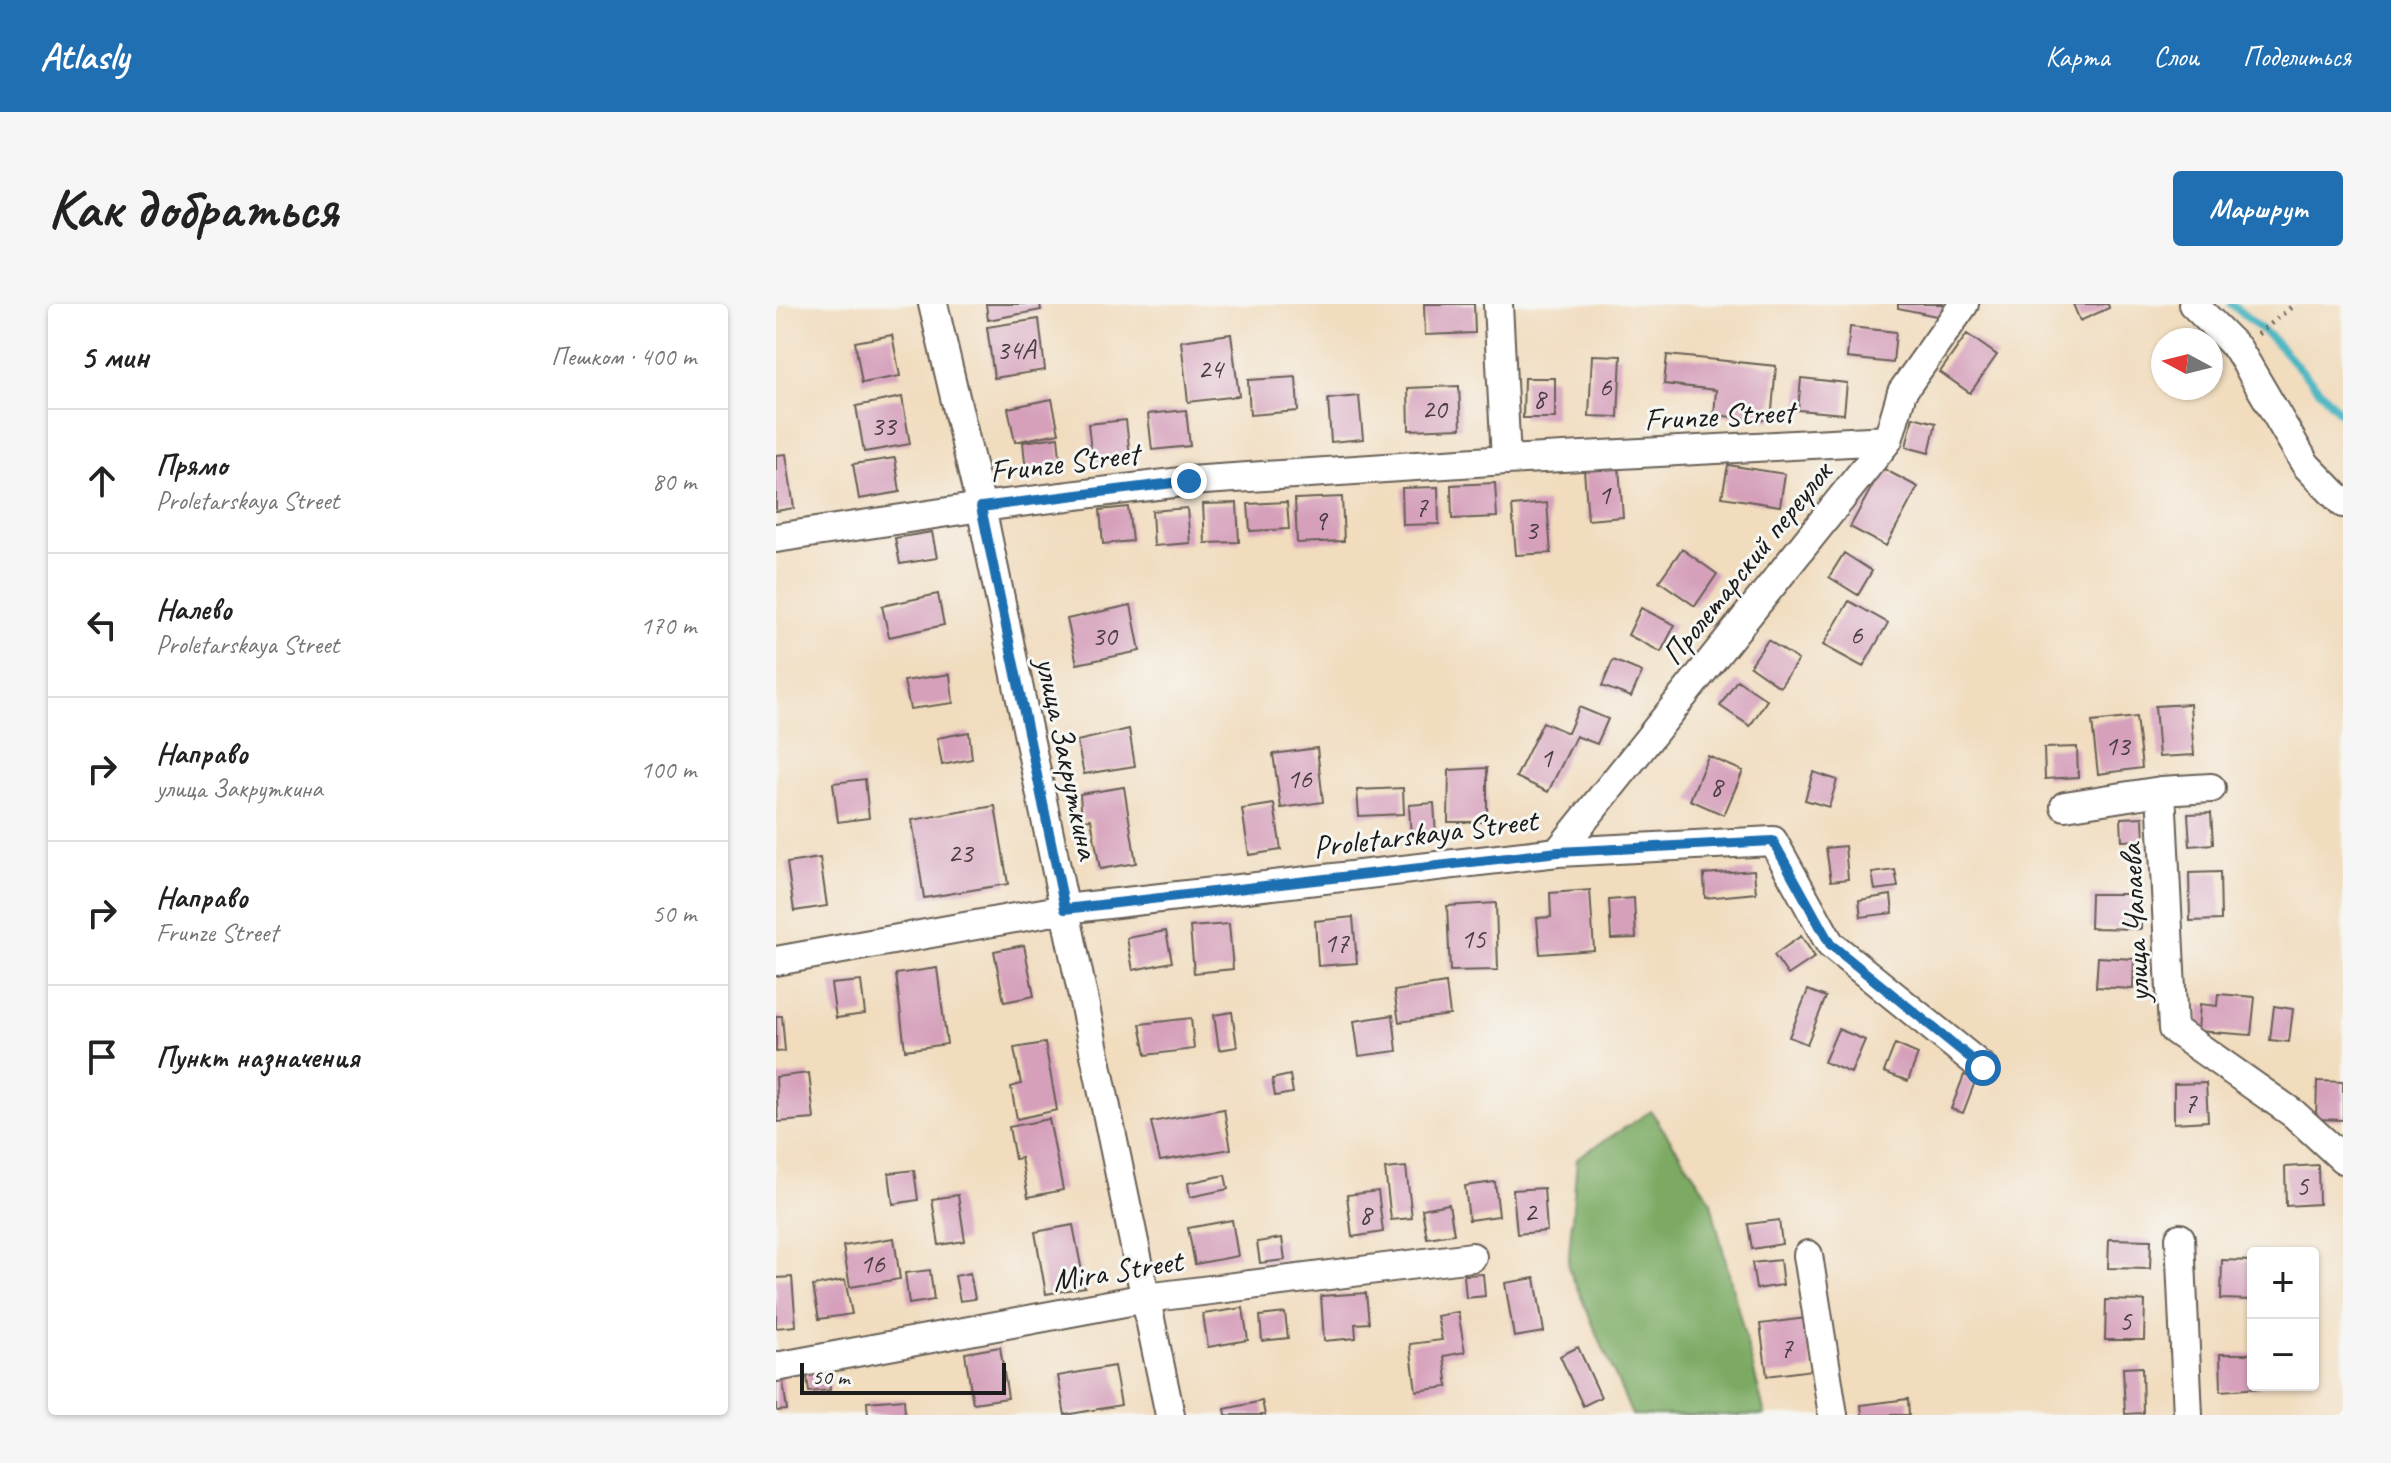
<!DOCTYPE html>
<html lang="ru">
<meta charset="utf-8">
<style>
body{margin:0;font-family:Caveat,sans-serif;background:#f6f6f6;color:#222}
.controls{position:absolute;right:24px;bottom:24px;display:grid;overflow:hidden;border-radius:8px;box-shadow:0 2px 6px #0004}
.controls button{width:72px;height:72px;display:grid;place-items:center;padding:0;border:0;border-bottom:2px solid #e0e0e0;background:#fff;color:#222;font:40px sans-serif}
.compass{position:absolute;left:1375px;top:24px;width:72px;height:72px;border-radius:50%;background:#fff;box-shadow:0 2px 6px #0004;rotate:277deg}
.scale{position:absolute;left:24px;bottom:20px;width:206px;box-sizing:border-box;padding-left:8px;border:4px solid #1c1c1c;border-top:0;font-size:22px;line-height:28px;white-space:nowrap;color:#1c1c1c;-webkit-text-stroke:6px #f6f6f2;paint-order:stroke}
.stop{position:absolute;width:24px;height:24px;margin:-18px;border:6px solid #1f6fb2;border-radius:50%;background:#fff}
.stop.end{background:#1f6fb2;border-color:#fff;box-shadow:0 2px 8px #0008}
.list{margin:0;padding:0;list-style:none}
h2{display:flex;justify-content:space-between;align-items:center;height:104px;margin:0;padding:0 32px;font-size:34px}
h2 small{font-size:26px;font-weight:400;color:#767676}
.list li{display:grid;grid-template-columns:52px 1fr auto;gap:24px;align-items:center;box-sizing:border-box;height:144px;padding:0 32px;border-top:2px solid #e0e0e0}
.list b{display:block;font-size:30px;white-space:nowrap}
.list p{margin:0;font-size:26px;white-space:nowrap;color:#767676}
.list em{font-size:26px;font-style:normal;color:#767676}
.icon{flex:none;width:44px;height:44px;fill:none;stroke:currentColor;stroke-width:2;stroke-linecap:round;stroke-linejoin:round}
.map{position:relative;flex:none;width:1567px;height:1111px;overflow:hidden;border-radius:8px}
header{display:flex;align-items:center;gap:48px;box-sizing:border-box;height:112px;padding:0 40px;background:#1f6fb2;color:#fff}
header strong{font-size:38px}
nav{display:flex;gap:44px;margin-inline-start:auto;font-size:28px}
.intro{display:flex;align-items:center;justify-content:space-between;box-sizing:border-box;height:192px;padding:0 48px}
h1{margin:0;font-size:56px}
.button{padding:20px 36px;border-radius:8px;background:#1f6fb2;color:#fff;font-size:28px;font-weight:700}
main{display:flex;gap:48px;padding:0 48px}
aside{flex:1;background:#fff;border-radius:8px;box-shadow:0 2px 6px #0004}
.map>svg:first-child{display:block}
</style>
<header>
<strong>Atlasly</strong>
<nav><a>Карта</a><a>Слои</a><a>Поделиться</a></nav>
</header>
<div class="intro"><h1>Как добраться</h1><a class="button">Маршрут</a></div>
<main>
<aside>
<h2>5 мин<small>Пешком · 400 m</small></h2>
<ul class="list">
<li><svg class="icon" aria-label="ahead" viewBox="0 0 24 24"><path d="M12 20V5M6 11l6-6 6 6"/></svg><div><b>Прямо</b><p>Proletarskaya Street</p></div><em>80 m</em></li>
<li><svg class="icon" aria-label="left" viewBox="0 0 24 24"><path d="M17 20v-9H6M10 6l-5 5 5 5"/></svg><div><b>Налево</b><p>Proletarskaya Street</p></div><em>170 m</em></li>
<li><svg class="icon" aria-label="right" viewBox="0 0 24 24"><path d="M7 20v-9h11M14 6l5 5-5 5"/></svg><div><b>Направо</b><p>улица Закруткина</p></div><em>100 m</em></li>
<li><svg class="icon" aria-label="right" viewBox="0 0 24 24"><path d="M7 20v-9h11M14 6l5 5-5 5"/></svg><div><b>Направо</b><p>Frunze Street</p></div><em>50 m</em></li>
<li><svg class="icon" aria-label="arrive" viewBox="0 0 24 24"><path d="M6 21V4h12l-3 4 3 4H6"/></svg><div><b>Пункт назначения</b></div></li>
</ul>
</aside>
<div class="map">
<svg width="1567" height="1111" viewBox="0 0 1567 1111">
<rect width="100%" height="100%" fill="#f6f6f2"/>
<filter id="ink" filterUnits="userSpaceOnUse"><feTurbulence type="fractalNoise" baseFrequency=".0125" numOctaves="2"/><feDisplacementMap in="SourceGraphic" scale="16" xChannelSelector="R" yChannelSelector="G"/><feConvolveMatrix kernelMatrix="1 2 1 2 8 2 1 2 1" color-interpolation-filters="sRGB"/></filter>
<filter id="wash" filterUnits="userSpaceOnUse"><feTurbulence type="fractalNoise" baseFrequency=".006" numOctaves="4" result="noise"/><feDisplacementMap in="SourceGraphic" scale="32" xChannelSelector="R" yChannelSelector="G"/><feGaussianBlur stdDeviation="1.8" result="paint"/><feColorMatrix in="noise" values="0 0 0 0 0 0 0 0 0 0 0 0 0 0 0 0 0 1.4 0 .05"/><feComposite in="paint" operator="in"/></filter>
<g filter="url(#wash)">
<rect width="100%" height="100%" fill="#f1dcbe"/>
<path fill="#7caa63" stroke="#4c6340" stroke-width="2" d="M 875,807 L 934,895 L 989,1111 L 856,1111 L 792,963 L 801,854 Z"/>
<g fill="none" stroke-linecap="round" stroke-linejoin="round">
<path stroke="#45b3c0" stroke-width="8" d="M 1455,0 L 1497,35 L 1567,112"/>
</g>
<g id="blocks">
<path fill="#d6a0bb" d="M 210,0 L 264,0 L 265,6 L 212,16 Z
M 648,0 L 698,0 L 699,29 L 649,31 Z
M 1122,0 L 1167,0 L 1165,13 L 1122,4 Z
M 1297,0 L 1332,0 L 1333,4 L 1304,17 Z
M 263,15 L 269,66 L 218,74 L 211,23 Z
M 1074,23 L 1120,28 L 1117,59 L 1071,54 Z
M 455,30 L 463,92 L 412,98 L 405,37 Z
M 1191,30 L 1221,51 L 1194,89 L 1164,68 Z
M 116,31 L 124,72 L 86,79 L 79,38 Z
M 816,51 L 845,52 L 842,113 L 813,112 Z
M 891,51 L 1000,62 L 995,117 L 938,111 L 940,86 L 888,80 Z
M 520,73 L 522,107 L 474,111 L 472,76 Z
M 748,74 L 779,74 L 779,114 L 747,114 Z
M 1025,74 L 1071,79 L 1068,110 L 1022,106 Z
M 683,82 L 685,124 L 633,126 L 632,84 Z
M 583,92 L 587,135 L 555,138 L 552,95 Z
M 126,93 L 134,140 L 88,148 L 80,102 Z
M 276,95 L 283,129 L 239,138 L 232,104 Z
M 410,106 L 414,142 L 376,146 L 372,110 Z
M 1137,113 L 1160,119 L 1153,149 L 1130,143 Z
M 350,116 L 354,152 L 316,156 L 312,120 Z
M 282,133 L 285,163 L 250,168 L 247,138 Z
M 10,150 L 18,204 L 0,207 L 0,151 Z
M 119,154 L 124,188 L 83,195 L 77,160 Z
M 952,161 L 1009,170 L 1004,202 L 946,193 Z
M 843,164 L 847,213 L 812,216 L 808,166 Z
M 1106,164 L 1142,183 L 1110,242 L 1074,223 Z
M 719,179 L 721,213 L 676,215 L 675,181 Z
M 662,183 L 663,220 L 627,221 L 626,184 Z
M 566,193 L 568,237 L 521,239 L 519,195 Z
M 511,198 L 513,225 L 474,227 L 472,200 Z
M 461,199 L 463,238 L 429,239 L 427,200 Z
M 771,199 L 775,249 L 740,251 L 736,202 Z
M 352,203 L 356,237 L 327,240 L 324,206 Z
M 411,204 L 414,239 L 378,242 L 376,207 Z
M 156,228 L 161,254 L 124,260 L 119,234 Z
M 906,245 L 941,270 L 919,302 L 883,277 Z
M 1068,249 L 1096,267 L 1082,291 L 1053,273 Z
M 162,290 L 168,321 L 113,333 L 106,302 Z
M 1073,297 L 1112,319 L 1087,363 L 1047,341 Z
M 355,301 L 364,347 L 301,360 L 291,315 Z
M 865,304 L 899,321 L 885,348 L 852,331 Z
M 992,336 L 1022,356 L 1004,383 L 974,362 Z
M 837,356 L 866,368 L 855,393 L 826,382 Z
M 174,370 L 177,399 L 134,405 L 128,377 Z
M 961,376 L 991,396 L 974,422 L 944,402 Z
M 1414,400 L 1418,451 L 1383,453 L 1379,402 Z
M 803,403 L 832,415 L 821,440 L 800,432 L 772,488 L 740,473 L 767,418 L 792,429 Z
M 1360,413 L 1366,464 L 1322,470 L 1316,418 Z
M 353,425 L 359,462 L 308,470 L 301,437 Z
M 193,428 L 196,455 L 166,461 L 161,434 Z
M 1301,443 L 1302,473 L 1269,475 L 1268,444 Z
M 541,444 L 547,498 L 505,504 L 497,450 Z
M 932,452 L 967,467 L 948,511 L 914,496 Z
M 711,464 L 711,518 L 672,518 L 673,466 Z
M 1037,468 L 1061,476 L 1053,503 L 1029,496 Z
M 89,475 L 93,514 L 62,518 L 57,479 Z
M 348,483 L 360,559 L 324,565 L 315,515 L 306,516 L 304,490 Z
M 627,484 L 628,510 L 583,512 L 581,486 Z
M 658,499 L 660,532 L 635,534 L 633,501 Z
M 498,500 L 505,546 L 473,551 L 466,505 Z
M 219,502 L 232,580 L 148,594 L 136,516 Z
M 1435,509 L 1437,540 L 1414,542 L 1412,510 Z
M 1367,513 L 1368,536 L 1346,537 L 1345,514 Z
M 1069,542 L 1072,575 L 1055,577 L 1050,544 Z
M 44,554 L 51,602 L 18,607 L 11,559 Z
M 978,566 L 980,589 L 929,594 L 928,570 Z
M 1119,566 L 1122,583 L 1099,586 L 1096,569 Z
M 1444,568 L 1445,616 L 1414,617 L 1413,569 Z
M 814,586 L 818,646 L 764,650 L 761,614 L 775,613 L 774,589 Z
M 1315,590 L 1365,590 L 1365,625 L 1314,624 Z
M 1115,591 L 1117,609 L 1085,613 L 1083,596 Z
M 858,594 L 860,634 L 835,635 L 833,596 Z
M 720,599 L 722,666 L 674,667 L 671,602 Z
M 577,613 L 581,659 L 542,662 L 539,617 Z
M 453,620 L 457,665 L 418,669 L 414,623 Z
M 390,627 L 396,658 L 357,666 L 351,634 Z
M 1025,632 L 1039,653 L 1012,671 L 998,651 Z
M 248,641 L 258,692 L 228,698 L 218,647 Z
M 1322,653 L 1358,655 L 1357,685 L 1320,683 Z
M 161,664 L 171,740 L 129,746 L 120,670 Z
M 85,677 L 89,710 L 60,714 L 55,680 Z
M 670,679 L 674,711 L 623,718 L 618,687 Z
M 1032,686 L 1050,693 L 1031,740 L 1013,733 Z
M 1442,690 L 1479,693 L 1475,731 L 1422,727 L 1424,700 L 1441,702 Z
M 1498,702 L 1517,705 L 1513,738 L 1494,736 Z
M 456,708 L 461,743 L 443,746 L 438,711 Z
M 617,711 L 621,747 L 583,752 L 578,717 Z
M 0,712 L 6,712 L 9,747 L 0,748 Z
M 415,714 L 418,745 L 370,751 L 364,720 Z
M 1062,725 L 1089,736 L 1075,769 L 1048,758 Z
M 269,739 L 281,806 L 241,815 L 235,783 L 245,780 L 238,744 Z
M 1119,740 L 1142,750 L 1132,777 L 1108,768 Z
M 33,769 L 38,815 L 2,818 L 0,773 Z
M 514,771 L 517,789 L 499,792 L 496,775 Z
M 1188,771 L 1200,775 L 1187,809 L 1175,805 Z
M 1541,777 L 1567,778 L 1567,816 L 1540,815 Z
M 1430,779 L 1432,817 L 1398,819 L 1398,780 Z
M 448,805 L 455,845 L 384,857 L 375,818 Z
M 273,815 L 287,886 L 252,893 L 245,854 L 239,855 L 233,823 Z
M 1542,861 L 1543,900 L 1510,902 L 1509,863 Z
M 630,863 L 636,914 L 615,916 L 609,865 Z
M 138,866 L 142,896 L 117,900 L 113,869 Z
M 449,871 L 452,885 L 414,893 L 412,879 Z
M 719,878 L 723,912 L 693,916 L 689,882 Z
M 768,884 L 771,927 L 741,930 L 737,886 Z
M 602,887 L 607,928 L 576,933 L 571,891 Z
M 182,891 L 189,937 L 163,941 L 156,895 Z
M 673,900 L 678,930 L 651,934 L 646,905 Z
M 456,916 L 462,952 L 419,960 L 412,924 Z
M 1003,916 L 1006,940 L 976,945 L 972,920 Z
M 297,921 L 309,983 L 270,990 L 259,928 Z
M 118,934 L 124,975 L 74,983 L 67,942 Z
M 506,934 L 509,956 L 484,959 L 481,938 Z
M 1333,935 L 1375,936 L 1374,965 L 1332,964 Z
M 1004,956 L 1007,981 L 980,985 L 976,959 Z
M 1446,956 L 1477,957 L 1477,996 L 1445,995 Z
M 154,966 L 158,996 L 133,1000 L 129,969 Z
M 194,969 L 199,995 L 184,997 L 179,972 Z
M 707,970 L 709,992 L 690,994 L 688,971 Z
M 16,973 L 20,1022 L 0,1024 L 0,974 Z
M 759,974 L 768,1028 L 738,1033 L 729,979 Z
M 69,976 L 76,1010 L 43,1015 L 37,982 Z
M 590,989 L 593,1019 L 579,1020 L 580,1034 L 548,1037 L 545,992 Z
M 1330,996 L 1369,997 L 1368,1036 L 1329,1036 Z
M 467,1004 L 472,1036 L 432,1043 L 427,1010 Z
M 682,1008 L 689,1048 L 668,1052 L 672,1083 L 640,1087 L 634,1040 L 666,1036 L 661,1012 Z
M 509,1009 L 512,1034 L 486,1037 L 484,1012 Z
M 1030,1014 L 1036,1066 L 991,1072 L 984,1020 Z
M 224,1043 L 232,1094 L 197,1099 L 189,1049 Z
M 802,1043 L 825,1093 L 807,1102 L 784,1052 Z
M 1444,1050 L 1477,1050 L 1477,1081 L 1483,1081 L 1483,1084 L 1445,1087 Z
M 338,1062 L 345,1101 L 289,1111 L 282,1072 Z
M 52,1063 L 54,1086 L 33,1088 L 30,1066 Z
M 1366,1063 L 1367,1109 L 1349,1110 L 1347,1064 Z
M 0,1071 L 6,1071 L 11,1106 L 0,1107 Z
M 128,1095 L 129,1111 L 92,1111 L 91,1098 Z
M 1132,1095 L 1133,1111 L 1086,1111 L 1085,1101 Z
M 486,1097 L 489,1111 L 450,1111 L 449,1105 Z"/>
</g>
</g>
<g filter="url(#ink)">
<use href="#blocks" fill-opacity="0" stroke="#675f55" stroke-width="2"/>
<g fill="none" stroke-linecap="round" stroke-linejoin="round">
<defs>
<path id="street" d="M 157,0 L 205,203 L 394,1111
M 722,0 L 730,156
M 1417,0 L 1462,45 L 1530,161 L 1567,199
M 0,234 L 205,203 L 413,177 L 730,156 L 1112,136
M 1385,487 L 1397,725 L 1518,810 L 1567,855
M 1289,502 L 1385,487 L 1435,484
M 782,548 L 1112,136 L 1126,88 L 1188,0
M 0,657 L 289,605 L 782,548 L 997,537 L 1054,640 L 1207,764
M 1404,934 L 1412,1111
M 1032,951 L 1057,1111
M 0,1063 L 370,994 L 696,953"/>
</defs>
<use href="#street" stroke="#675f55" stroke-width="32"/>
<path stroke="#675f55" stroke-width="5" stroke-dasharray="2 6" stroke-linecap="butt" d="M 1482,30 L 1519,0"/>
<use href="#street" stroke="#fff" stroke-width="28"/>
</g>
</g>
<g fill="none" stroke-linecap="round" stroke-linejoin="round" filter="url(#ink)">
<path stroke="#1f6fb2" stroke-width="10" d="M 413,177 L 205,203 L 289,605 L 782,548 L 997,537 L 1054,640 L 1207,764"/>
</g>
<g text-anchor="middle" stroke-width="6" stroke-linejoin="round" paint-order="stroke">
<g font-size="28" fill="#4a3d44">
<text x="240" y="55">34А</text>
<text x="434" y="74">24</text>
<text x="829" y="92">6</text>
<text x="763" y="104">8</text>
<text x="658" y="114">20</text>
<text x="107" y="131">33</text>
<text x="828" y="200">1</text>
<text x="645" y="212">7</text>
<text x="544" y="226">9</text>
<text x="755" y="235">3</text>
<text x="1080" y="340">6</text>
<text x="328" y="341">30</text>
<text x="1341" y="451">13</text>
<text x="770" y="463">1</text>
<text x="523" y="484">16</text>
<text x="940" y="492">8</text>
<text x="184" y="558">23</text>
<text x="697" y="644">15</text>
<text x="560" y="648">17</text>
<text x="1414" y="808">7</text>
<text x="1526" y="891">5</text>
<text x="754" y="917">2</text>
<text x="589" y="920">8</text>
<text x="96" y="969">16</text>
<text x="1349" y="1026">5</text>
<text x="1010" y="1053">7</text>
</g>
<g font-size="32" fill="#1c1c1c" stroke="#f6f6f2">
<text transform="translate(943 111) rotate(-3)" y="11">Frunze Street</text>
<text transform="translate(288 158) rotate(-7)" y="11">Frunze Street</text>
<text transform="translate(970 259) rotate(-51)" y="11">Пролетарский переулок</text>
<text transform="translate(292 454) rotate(78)" y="11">улица Закруткина</text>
<text transform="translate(649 529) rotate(-7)" y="11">Proletarskaya Street</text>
<text transform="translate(1358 619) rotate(-93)" y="11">улица Чапаева</text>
<text transform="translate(341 966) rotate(-9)" y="11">Mira Street</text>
</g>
</g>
</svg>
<div class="controls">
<button>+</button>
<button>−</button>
</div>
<svg class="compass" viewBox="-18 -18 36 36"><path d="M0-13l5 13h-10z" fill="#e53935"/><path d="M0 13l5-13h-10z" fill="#767676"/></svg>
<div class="scale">50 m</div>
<div class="stop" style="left:1207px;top:764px"></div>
<div class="stop end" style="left:413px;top:177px"></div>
</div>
</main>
